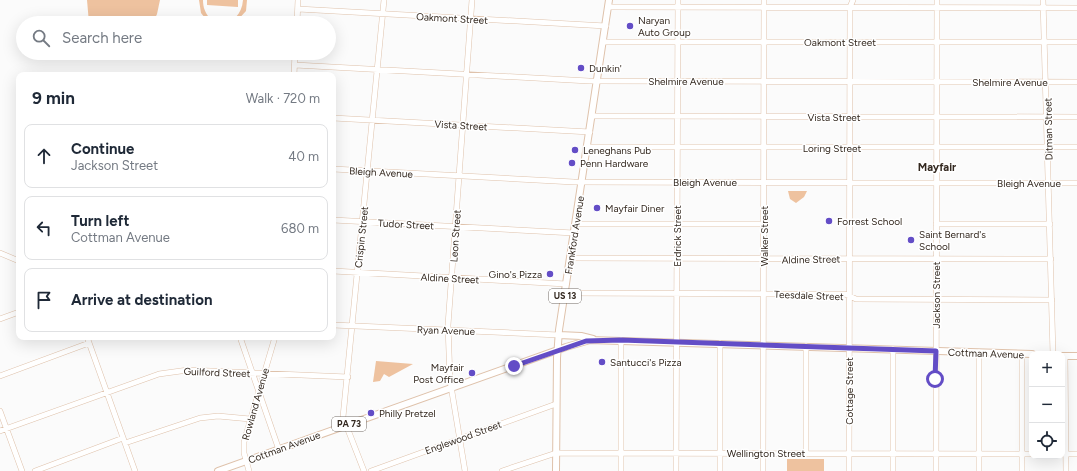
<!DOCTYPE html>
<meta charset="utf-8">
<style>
body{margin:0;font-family:Figtree,sans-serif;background:#f2f2f3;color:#1f2937}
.controls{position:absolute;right:12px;bottom:12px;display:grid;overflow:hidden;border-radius:8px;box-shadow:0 4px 16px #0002}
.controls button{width:36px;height:36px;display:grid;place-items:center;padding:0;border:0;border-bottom:1px solid #e0e1e3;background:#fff;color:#1f2937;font:20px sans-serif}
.stop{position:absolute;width:12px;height:12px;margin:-9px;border:3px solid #634dc6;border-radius:50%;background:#fff}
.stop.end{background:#634dc6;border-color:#fff;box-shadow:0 1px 4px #0008}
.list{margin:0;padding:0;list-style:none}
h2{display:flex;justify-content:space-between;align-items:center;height:52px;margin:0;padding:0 16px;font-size:17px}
h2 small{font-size:13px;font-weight:400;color:#747a83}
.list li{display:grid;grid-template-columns:26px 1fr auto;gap:12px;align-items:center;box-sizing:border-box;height:64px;margin:0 8px 8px;padding:0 8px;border:1px solid #e0e1e3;border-radius:8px}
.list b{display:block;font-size:15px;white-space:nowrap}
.list p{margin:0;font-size:13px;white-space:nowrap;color:#747a83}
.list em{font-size:13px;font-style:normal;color:#747a83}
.icon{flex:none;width:22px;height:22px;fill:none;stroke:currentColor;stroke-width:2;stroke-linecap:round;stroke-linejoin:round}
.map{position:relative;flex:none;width:1077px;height:471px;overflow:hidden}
.search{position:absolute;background:#fff;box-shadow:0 4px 16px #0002;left:16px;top:16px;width:320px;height:44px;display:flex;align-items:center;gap:10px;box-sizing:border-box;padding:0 14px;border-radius:22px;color:#747a83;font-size:15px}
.panel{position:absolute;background:#fff;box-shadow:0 4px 16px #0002;left:16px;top:72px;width:320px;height:268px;border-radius:8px}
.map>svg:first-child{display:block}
</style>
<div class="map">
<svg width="1077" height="471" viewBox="0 0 1077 471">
<rect width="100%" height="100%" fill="#fbfbfb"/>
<path fill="#eec29f" d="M 87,0 L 160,0 L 157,14 L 153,23 L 89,23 Z
M 199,0 L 203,0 C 203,30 241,30 243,0 L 247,0 L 246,11 L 235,23 L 209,23 L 201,13 Z
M 207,0 L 238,0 L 238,7 L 207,5 Z
M 788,191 L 807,191 L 804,197 L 796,203 L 790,199 Z
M 376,361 L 413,364 L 389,377 L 384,374 L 380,381 L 373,382 Z
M 787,459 L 824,459 L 824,471 L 787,471 Z"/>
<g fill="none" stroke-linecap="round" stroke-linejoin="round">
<defs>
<path id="minor" d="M 1043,0 L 1053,354
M 608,7 L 1077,8
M 298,9 L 606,26
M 297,23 L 298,0
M 603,42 L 1077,42
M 295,65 L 589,81 L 1077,82
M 294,75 L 295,53
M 592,116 L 1077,117
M 333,118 L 590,132
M 587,147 L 1077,147
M 333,169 L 574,182 L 1077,183
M 333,220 L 574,233
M 576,224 L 764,224
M 936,224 L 1050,224
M 0,253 L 19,261
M 571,258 L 1051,259
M 333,271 L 566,284
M 565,293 L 845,294 L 856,299 L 1052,300
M 0,319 L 19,312
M 333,325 L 559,335
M 87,337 L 135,471
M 240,337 L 279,450
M 720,343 L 720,471
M 893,349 L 893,471
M 979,352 L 979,471
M 1022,354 L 1022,471
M 1065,356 L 1066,471
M 0,376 L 89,343
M 0,411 L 22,471
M 0,431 L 159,374 L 188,370 L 348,377
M 125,443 L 200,418 L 218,416 L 250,419
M 806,453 L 806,346
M 1062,454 L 1077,454
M 35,471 L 123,438
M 249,471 L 244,453 L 244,442 L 275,337
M 364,471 L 343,417 L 384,0
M 371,471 L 556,404
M 465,471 L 450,380 L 448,325 L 472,0
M 502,471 L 556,453 L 1032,454
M 621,471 L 621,340
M 676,471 L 678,0
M 763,471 L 764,0
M 849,471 L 850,7 L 853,0
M 936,471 L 937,0"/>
<path id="major" d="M 559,335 L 581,336 L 593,339
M 1062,356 L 1077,356
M 218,471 L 566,347 L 590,340 L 1032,354
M 556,471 L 557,358 L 559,330 L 609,0"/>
</defs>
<use href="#minor" stroke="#dfc2ab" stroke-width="6"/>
<use href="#major" stroke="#dfc2ab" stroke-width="8"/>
<use href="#minor" stroke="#fff" stroke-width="5"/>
<use href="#major" stroke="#fff" stroke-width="6"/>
</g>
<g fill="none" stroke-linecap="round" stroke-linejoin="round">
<path stroke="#634dc6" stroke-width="5" d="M 514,366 L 586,341 L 621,340 L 936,351 L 935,379"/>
</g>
<g fill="#634dc6" stroke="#fff" stroke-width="1.5">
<circle cx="630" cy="26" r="4"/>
<circle cx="581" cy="68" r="4"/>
<circle cx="575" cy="150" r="4"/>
<circle cx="572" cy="163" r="4"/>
<circle cx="597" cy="208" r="4"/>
<circle cx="829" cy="221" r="4"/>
<circle cx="911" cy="240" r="4"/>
<circle cx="550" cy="274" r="4"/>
<circle cx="602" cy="362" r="4"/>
<circle cx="472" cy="373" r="4"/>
<circle cx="371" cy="413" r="4"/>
</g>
<g text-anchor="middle" stroke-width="3" stroke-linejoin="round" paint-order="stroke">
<g fill="#fff" stroke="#706862" stroke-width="1">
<rect x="549" y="289" width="32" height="14" rx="3"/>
<rect x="332" y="417" width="34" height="14" rx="3"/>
</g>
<g font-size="9" font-weight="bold" fill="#33281f">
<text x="565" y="299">US 13</text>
<text x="349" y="427">PA 73</text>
</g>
<g font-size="10" fill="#33281f" stroke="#fff">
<text transform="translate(452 18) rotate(3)" y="4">Oakmont Street</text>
<text x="840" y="46">Oakmont Street</text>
<text x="686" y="85">Shelmire Avenue</text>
<text x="1010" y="86">Shelmire Avenue</text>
<text x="834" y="121">Vista Street</text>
<text transform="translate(461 125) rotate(3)" y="4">Vista Street</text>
<text transform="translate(1048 129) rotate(-91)" y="4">Ditman Street</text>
<text x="832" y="152">Loring Street</text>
<text transform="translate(381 172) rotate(3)" y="4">Bleigh Avenue</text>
<text x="705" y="186">Bleigh Avenue</text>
<text x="1029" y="187">Bleigh Avenue</text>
<text transform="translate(406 224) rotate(3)" y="4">Tudor Street</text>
<text transform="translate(574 235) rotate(-81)" y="4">Frankford Avenue</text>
<text transform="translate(455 236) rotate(-86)" y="4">Leon Street</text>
<text transform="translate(677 236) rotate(-90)" y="4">Erdrick Street</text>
<text transform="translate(764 236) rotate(-90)" y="4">Walker Street</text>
<text transform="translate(361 237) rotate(-84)" y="4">Crispin Street</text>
<text transform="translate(811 259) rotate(-1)" y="4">Aldine Street</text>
<text transform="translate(450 278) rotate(3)" y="4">Aldine Street</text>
<text transform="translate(809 295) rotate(2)" y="4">Teesdale Street</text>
<text transform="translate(936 295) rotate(-90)" y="4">Jackson Street</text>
<text transform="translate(446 330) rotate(2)" y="4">Ryan Avenue</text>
<text transform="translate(986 353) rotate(2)" y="4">Cottman Avenue</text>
<text transform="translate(217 372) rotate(2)" y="4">Guilford Street</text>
<text transform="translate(849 391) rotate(-90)" y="4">Cottage Street</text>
<text transform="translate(255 404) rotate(-74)" y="4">Rowland Avenue</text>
<text transform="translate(463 437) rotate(-20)" y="4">Englewood Street</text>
<text transform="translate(284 447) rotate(-20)" y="4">Cottman Avenue</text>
<text x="766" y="457">Wellington Street</text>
</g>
<g font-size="10" fill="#33281f" stroke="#fff" text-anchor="start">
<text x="638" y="24">Naryan<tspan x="638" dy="12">Auto Group</tspan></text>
<text x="589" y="72">Dunkin'</text>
<text x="583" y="154">Leneghans Pub</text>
<text x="580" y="167">Penn Hardware</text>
<text x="605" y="212">Mayfair Diner</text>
<text x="837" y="225">Forrest School</text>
<text x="919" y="238">Saint Bernard's<tspan x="919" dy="12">School</tspan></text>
<text x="542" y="278" text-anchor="end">Gino's Pizza</text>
<text x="610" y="366">Santucci's Pizza</text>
<text x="464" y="371" text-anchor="end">Mayfair<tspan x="464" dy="12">Post Office</tspan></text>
<text x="379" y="417">Philly Pretzel</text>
</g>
<g font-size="11" font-weight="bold" fill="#33281f" stroke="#fff">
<text x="937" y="171">Mayfair</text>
</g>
</g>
</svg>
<div class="controls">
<button>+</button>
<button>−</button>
<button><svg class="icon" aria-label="locate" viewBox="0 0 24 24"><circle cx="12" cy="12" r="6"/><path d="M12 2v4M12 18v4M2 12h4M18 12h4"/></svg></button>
</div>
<div class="stop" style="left:935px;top:379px"></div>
<div class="stop end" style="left:514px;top:366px"></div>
<div class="search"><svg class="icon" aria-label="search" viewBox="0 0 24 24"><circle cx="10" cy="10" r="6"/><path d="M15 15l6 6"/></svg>Search here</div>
<section class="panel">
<h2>9 min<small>Walk · 720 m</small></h2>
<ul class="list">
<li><svg class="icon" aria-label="ahead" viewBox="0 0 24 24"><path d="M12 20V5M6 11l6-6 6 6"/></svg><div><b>Continue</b><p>Jackson Street</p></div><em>40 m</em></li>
<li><svg class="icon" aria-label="left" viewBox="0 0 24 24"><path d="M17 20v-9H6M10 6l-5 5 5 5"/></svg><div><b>Turn left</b><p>Cottman Avenue</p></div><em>680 m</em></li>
<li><svg class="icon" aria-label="arrive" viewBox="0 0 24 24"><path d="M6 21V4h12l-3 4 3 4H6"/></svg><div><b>Arrive at destination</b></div></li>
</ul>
</section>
</div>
